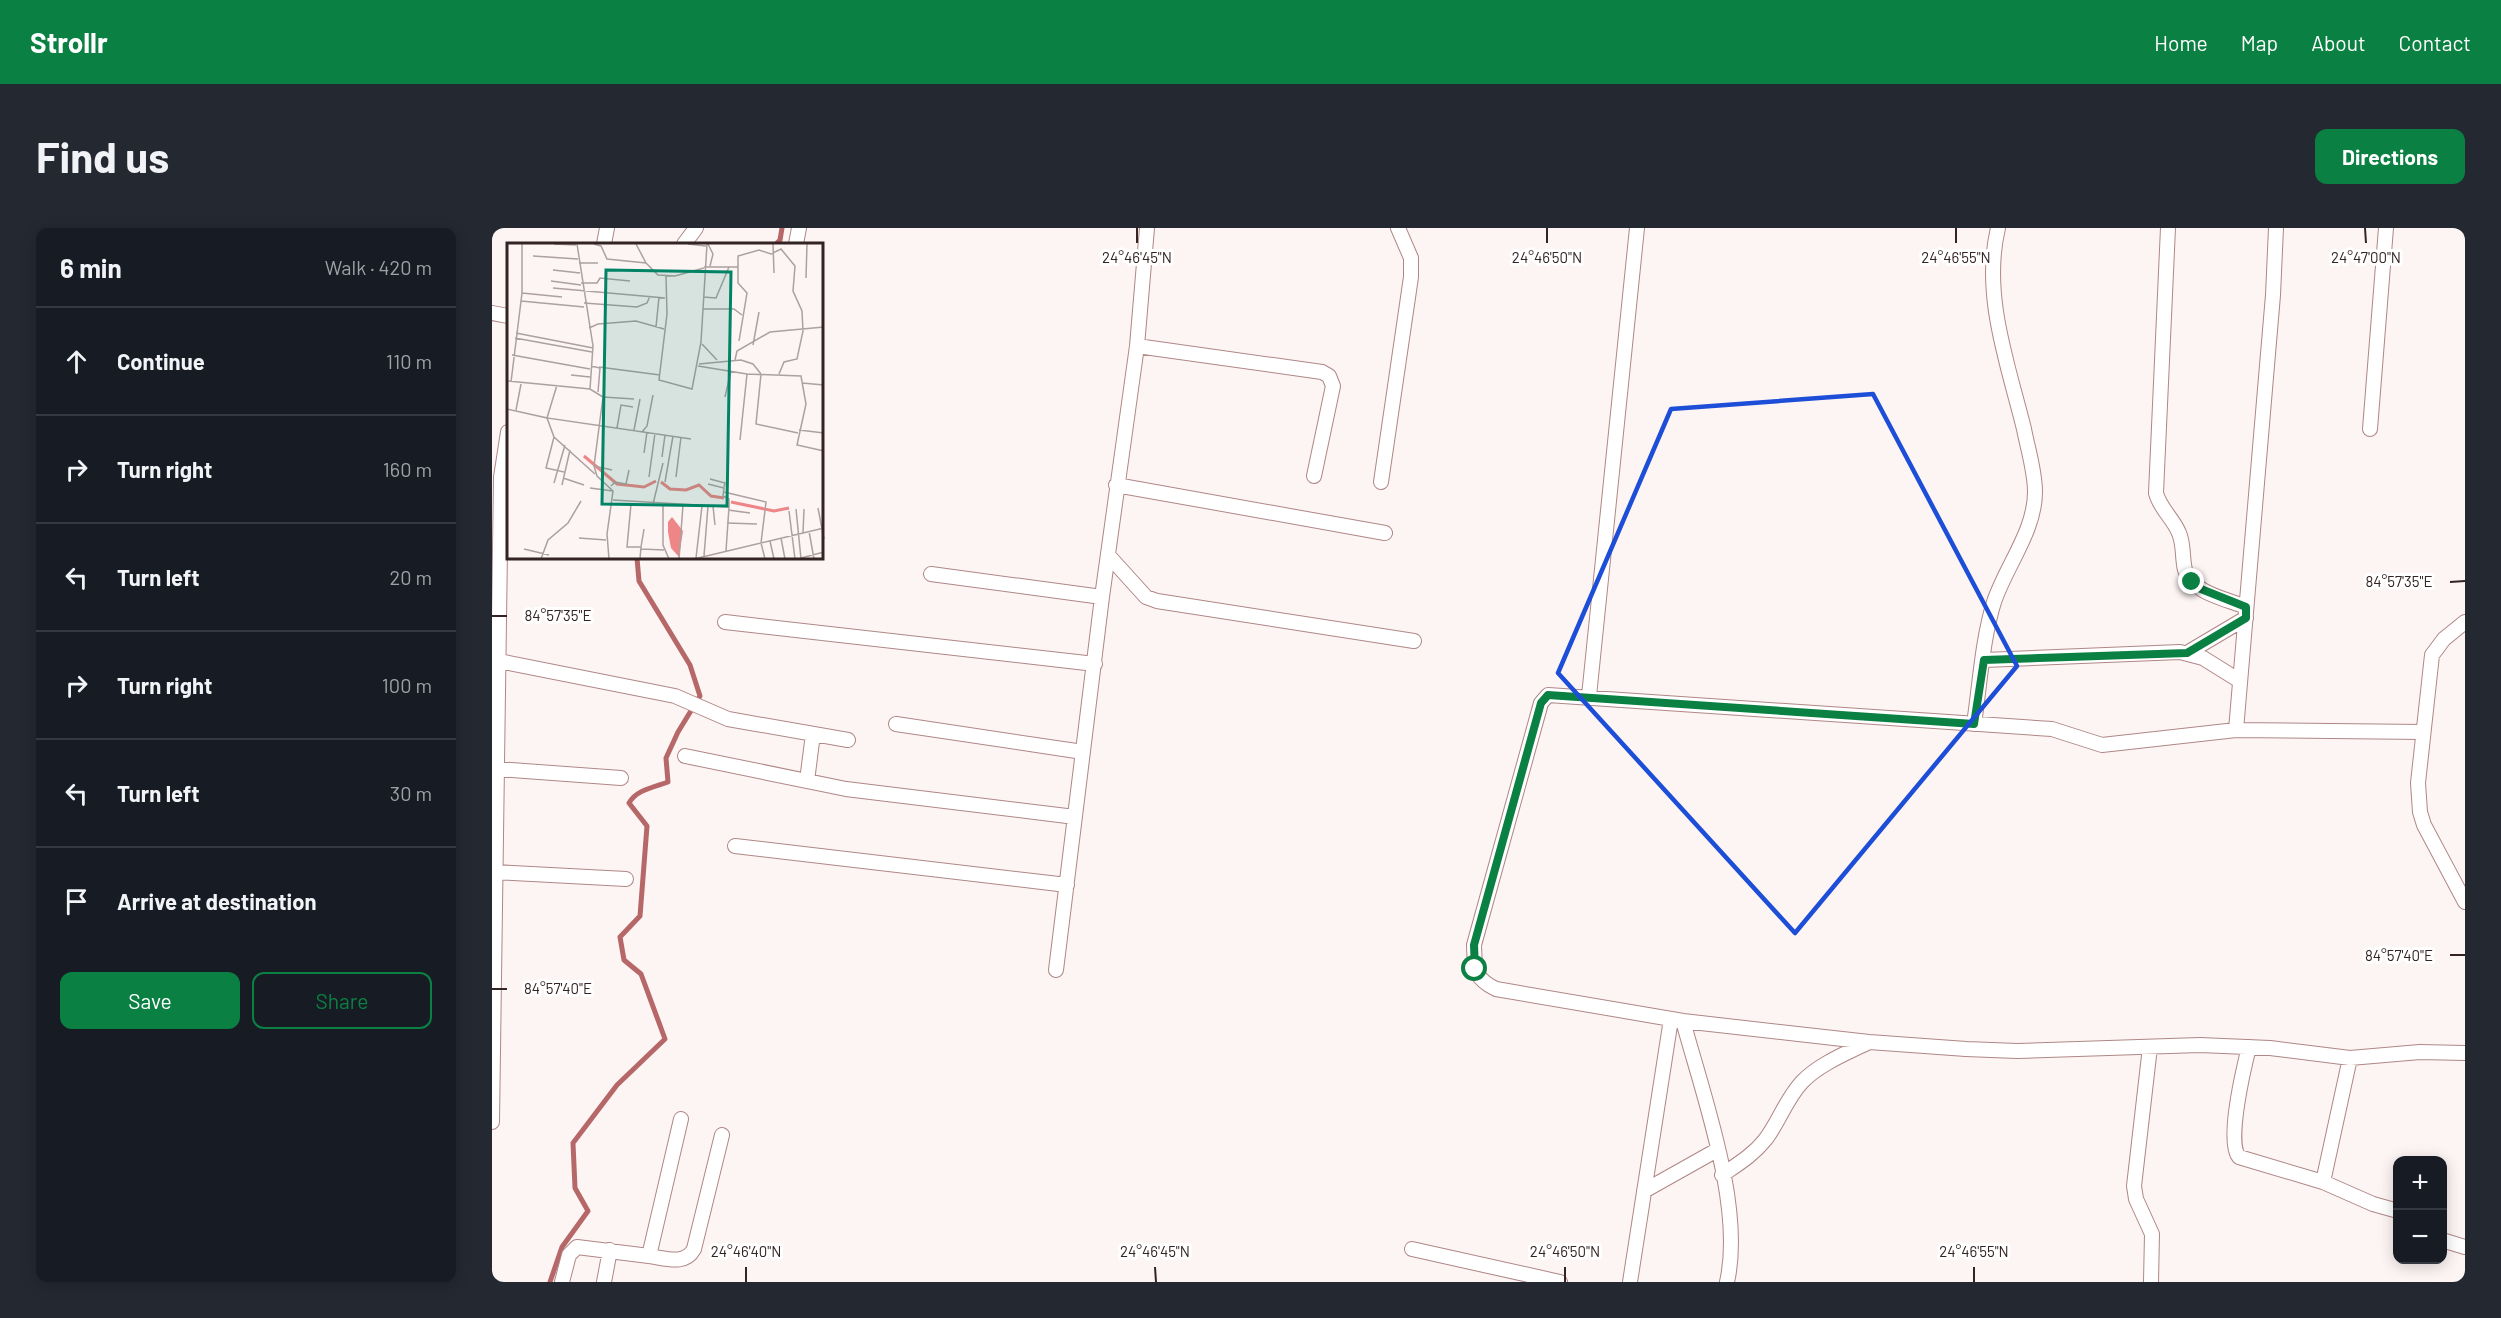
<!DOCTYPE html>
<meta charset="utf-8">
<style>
body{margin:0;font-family:Barlow,sans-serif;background:#242831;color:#f1f3f6}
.controls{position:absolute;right:18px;bottom:18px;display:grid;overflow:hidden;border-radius:12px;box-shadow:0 3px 15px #0003}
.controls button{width:54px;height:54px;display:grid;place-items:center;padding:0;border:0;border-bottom:2px solid #363941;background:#171b24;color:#f1f3f6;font:30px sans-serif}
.stop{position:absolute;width:18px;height:18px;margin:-14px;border:4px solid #0b8043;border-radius:50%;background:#fff}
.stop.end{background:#0b8043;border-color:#fff;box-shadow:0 2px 6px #0008}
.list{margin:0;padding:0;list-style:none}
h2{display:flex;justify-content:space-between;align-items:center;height:78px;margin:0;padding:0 24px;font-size:26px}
h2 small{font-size:20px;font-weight:400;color:#9ea1a6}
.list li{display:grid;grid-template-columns:39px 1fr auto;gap:18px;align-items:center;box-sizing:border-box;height:108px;padding:0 24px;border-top:2px solid #363941}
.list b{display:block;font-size:22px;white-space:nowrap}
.list em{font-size:20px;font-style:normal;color:#9ea1a6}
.actions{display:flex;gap:12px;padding:18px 24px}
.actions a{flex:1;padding:14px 0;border:2px solid #0b8043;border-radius:12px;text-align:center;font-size:21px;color:#0b8043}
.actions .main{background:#0b8043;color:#fff}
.icon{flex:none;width:33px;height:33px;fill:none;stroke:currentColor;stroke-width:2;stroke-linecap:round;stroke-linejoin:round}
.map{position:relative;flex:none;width:1973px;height:1054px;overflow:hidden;border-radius:12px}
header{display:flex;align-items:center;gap:36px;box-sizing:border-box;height:84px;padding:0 30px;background:#0b8043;color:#fff}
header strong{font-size:28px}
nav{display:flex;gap:33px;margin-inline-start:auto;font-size:21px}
.intro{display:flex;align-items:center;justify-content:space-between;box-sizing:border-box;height:144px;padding:0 36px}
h1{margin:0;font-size:42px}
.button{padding:15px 27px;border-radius:12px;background:#0b8043;color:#fff;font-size:21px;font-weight:700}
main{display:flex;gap:36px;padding:0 36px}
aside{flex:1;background:#171b24;border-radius:12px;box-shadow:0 3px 15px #0003}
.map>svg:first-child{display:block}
</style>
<header>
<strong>Strollr</strong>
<nav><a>Home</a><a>Map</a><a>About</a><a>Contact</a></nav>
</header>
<div class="intro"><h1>Find us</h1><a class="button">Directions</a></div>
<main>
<aside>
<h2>6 min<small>Walk · 420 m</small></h2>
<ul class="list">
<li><svg class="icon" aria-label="ahead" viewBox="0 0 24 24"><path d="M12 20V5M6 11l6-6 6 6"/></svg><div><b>Continue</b></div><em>110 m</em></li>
<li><svg class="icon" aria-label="right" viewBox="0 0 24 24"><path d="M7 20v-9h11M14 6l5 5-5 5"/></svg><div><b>Turn right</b></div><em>160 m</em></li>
<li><svg class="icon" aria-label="left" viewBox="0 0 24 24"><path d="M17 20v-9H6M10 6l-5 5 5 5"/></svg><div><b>Turn left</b></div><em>20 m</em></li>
<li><svg class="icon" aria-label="right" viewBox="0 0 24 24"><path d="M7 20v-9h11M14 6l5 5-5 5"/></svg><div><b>Turn right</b></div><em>100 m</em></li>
<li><svg class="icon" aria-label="left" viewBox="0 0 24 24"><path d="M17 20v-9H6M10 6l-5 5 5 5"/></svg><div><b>Turn left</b></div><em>30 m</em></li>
<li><svg class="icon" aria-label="arrive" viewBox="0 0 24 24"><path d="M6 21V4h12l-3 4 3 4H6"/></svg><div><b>Arrive at destination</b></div></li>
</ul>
<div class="actions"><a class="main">Save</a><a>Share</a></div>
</aside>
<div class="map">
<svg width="1973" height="1054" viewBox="0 0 1973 1054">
<rect width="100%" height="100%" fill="#fdf4f4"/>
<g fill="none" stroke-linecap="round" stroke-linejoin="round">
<path stroke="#b66868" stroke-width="5" d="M 284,16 L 288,12 L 290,0
M 58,1054 L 70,1019 L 96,983 L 83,960 L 81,915 L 125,857 L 173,811 L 149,746 L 132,732 L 128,709 L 148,688 L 155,598 L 137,575 C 144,562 162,559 176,554 L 174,530 L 186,504 L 208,468 L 198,437 L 147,353 L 145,330"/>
<defs>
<path id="minor" d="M 1676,0 L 1664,265 C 1668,281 1681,290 1687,305 C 1692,316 1690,330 1693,342 C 1700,365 1734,371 1754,379
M 112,16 L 115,0
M 192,16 L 204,0
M 304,16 L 307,0
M 0,85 L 16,88
M 645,118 L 830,144 L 837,148 L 841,158 L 822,248
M 1878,201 L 1894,0
M 889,254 L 919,49 L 919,30 L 906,0
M 624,257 L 893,305
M 616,327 L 654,369 L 665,373 L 922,413
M 439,346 L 610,369
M 233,394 L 603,436
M 1973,394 L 1952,411 L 1940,427 L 1926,555 L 1928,584 L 1932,597 L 1973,674
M 1695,425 L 1754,390
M 1492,432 L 1688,424 L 1711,430 L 1748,453
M 7,433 L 183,468 L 236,491 L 356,512
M 1097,468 L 1145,0
M 404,496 L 591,524
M 1482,496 C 1488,456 1490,413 1502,374 C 1514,338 1543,303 1543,264 C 1543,243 1536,222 1532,201 C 1516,136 1490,67 1506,0
M 1744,502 L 1781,67 L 1784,0
M 1931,504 L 1744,502 L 1610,517 L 1560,501 L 1056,467 L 1049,475 L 982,717 C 983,740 981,750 1004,761 L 1191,793 L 1377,814 L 1474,821 L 1525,823 L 1708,817 L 1778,820 L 1858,830 L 1928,824 L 1973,825
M 193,528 L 354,561 L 583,589
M 5,541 L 129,550
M 315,553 L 321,506
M 243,618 L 575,657
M 3,644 L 134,651
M 564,742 L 610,369 L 645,118 L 655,0
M 1191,793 C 1211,867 1252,979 1235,1054
M 1658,819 L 1642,958 L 1644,971 L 1660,1006 L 1659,1054
M 1757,819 C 1752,839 1734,914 1747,929 L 1831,954 L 1881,976 L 1906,983
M 0,894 L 9,249 L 16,204
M 1230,947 C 1246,936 1261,927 1273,912 C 1287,894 1294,871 1310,854 C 1327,836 1355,825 1377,814
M 1831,954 L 1858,830
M 1152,963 L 1225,922
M 1950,1012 L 1973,1019
M 920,1021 L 1068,1054
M 157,1028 C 173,1030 193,1038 202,1021 L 230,907
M 70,1054 L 77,1027 L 85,1019 L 157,1028 L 189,891
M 112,1054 L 118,1022
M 1138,1054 L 1179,791"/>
</defs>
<use href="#minor" stroke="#af8786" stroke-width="16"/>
<use href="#minor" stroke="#fff" stroke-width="14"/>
</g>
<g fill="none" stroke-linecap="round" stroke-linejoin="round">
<path stroke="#0b8043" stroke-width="8" d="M 983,741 L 982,717 L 1049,475 L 1056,467 L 1482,496 L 1492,432 L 1695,425 L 1754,390 L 1754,379 L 1709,361 L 1700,354"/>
</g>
<path fill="none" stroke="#1d4ed8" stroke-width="4.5" stroke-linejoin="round" d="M 1381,166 L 1525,438 L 1303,705 L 1066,445 L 1179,181 Z"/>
<path fill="none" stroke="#332323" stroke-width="2" d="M 645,0 L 645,15M 1055,0 L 1055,15M 1464,0 L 1464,15M 1873,0 L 1874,15M 1958,354 L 1973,353M 0,388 L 15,388M 1958,727 L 1973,727M 0,761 L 15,761M 254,1039 L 254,1054M 663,1039 L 664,1054M 1073,1039 L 1073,1054M 1482,1039 L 1482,1054"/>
<g transform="translate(15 15)">
<rect width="316" height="316" fill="#fdf4f4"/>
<path d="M 165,274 L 176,288 L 172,314 L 164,305 L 161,289 L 161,279 Z" fill="#ee8586"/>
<path fill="none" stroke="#ee8586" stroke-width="3" d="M 77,213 L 110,241 L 137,244 L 149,238M 154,239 L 163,246 L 179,247 L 192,242 L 204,253 L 217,255M 224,259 L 267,268 L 282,265"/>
<path fill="none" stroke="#aca0a0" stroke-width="1.5" d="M 47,1 L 69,2M 70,1 L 86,103 L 83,146M 87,1 L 94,3 L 100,16 L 139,20 L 151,32 L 168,33 L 197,25M 129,1 L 139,20M 181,1 L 199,3M 201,1 L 206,11 L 203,23M 266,1 L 267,30M 26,13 L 71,16M 72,20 L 91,20M 197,24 L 231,24M 46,27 L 73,30M 159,33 L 160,71 L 152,137 L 185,146 L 194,99 L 200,1M 299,35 L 300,1M 44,38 L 74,42M 74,40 L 90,40 L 93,35 L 123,38M 46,45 L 158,55M 15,50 L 55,54M 196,54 L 209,55 L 222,24M 14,58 L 77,64M 77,60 L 130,64 L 140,60 L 143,53M 196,66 L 227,66 L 235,72M 149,84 L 152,54M 82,85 L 91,81 L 129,78 L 157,86M 9,90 L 86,105M 8,95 L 85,109M 232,98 L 240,50 L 231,40 L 231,13 L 252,7 L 264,11 L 274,6 L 288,23 L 286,48 L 295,68 L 296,88 L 290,116 L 277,119 L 272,131M 195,101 L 210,117M 246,102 L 252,69M 5,112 L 83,126M 228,117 L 230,108 L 263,89 L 317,84M 192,121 L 234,117 L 246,121 L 254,131M 84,123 L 93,125 L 91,149M 191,123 L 240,131 L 294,133 L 299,161 L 290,202 L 317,208M 92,124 L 153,132M 254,131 L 249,181 L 291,190M 64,132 L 83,134M 0,138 L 83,146 L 96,154 L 87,223 L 90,233 L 106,248 L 100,291 L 102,316M 4,139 L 15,50 L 15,1M 295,140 L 317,142M 50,142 L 40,175 L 184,196M 96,154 L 127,156M 218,154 L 224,128M 0,166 L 40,175 L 47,194 L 88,231M 9,167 L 14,141M 110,185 L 114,162 L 126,164M 127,187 L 133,156M 292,187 L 317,190M 135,189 L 140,183 L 146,152M 47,194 L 39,225 L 57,229M 233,197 L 240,131M 137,210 L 140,189M 155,214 L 158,192M 87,223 L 105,227M 142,234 L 148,190M 169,234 L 174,194M 56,235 L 77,242M 203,236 L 218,240 L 217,244M 158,239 L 166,193M 47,240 L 58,202M 201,241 L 217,245 L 216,253 L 222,256 L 222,264M 55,242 L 63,207M 104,243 L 108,239 L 119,241 L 122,227M 83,245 L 106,248M 217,249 L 259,259 L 254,300 L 258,316M 106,257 L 222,264 L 219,308M 124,261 L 120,304 L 134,304 L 133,316M 146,261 L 156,220M 156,262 L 156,302 L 162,316M 206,263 L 208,282M 311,265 L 317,296M 289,266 L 294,316M 221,267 L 243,270M 282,268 L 288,316M 220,280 L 250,281M 302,288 L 307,316M 296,290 L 297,266M 72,295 L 99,297M 274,295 L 278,316M 263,298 L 267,316M 134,304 L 137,286M 17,306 L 42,312M 134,306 L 157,307M 197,313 L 201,263M 189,315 L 195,263M 294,315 L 317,309M 34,316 L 41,297 L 61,280 L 74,258M 172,316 L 176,262M 187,316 L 317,285"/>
<path fill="#018466" fill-opacity="0.15" stroke="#018466" stroke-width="3" d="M 99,27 L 224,29 L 220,263 L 95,261 Z"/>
<rect width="316" height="316" fill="none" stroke="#332323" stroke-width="3"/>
</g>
<g font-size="15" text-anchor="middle" fill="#332323" stroke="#fff" stroke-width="6" stroke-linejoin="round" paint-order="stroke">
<text x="645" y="35">24°46'45"N</text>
<text x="1055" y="35">24°46'50"N</text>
<text x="1464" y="35">24°46'55"N</text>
<text x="1874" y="35">24°47'00"N</text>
<text x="1907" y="359">84°57'35"E</text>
<text x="66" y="393">84°57'35"E</text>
<text x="1907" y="733">84°57'40"E</text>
<text x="66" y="766">84°57'40"E</text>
<text x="254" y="1029">24°46'40"N</text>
<text x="663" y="1029">24°46'45"N</text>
<text x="1073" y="1029">24°46'50"N</text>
<text x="1482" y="1029">24°46'55"N</text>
</g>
</svg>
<div class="controls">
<button>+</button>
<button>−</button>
</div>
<div class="stop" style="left:983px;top:741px"></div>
<div class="stop end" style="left:1700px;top:354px"></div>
</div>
</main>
